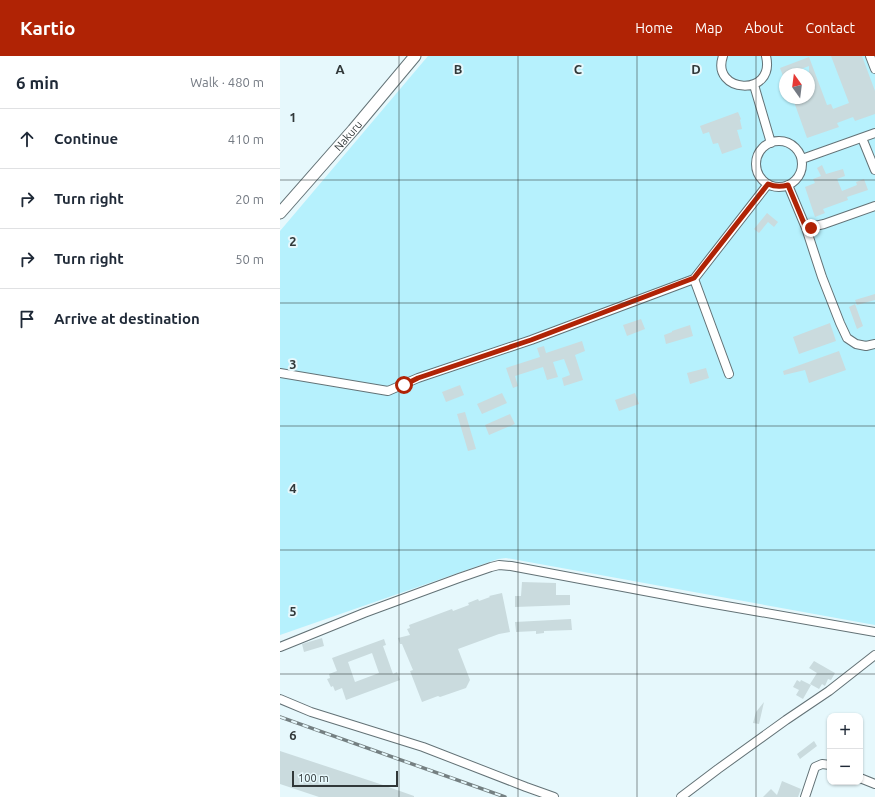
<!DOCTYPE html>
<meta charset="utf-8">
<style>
body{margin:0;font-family:Ubuntu,sans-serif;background:#f6f6f7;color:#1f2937}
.controls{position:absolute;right:12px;bottom:12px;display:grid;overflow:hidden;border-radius:8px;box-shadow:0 1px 3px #0004}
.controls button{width:36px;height:36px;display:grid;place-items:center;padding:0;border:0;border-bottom:1px solid #e0e1e3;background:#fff;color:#1f2937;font:20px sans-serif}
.compass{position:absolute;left:499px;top:12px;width:36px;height:36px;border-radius:50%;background:#fff;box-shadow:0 1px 3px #0004;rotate:346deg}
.scale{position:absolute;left:12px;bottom:10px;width:106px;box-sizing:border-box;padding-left:4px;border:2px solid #313839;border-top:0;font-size:11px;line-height:14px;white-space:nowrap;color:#313839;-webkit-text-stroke:3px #e6f8fc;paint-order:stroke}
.stop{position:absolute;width:12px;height:12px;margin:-9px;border:3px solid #b02305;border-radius:50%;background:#fff}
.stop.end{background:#b02305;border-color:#fff;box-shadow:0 1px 4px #0008}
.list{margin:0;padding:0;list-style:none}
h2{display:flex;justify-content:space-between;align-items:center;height:52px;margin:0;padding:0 16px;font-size:17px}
h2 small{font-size:13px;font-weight:400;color:#747a83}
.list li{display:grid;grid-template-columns:26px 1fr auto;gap:12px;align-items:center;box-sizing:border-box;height:60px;padding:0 16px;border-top:1px solid #e0e1e3}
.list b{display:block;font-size:15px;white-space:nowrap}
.list em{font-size:13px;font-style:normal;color:#747a83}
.icon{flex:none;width:22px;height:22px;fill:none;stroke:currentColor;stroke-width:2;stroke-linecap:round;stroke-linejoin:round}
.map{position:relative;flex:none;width:595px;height:741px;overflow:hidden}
header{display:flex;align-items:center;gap:24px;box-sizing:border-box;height:56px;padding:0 20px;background:#b02305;color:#fff}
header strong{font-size:19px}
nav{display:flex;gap:22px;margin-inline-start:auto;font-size:14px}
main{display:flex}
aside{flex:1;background:#fff}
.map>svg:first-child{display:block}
</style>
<header>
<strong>Kartio</strong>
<nav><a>Home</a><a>Map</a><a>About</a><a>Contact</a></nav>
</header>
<main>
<aside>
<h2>6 min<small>Walk · 480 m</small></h2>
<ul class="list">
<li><svg class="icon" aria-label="ahead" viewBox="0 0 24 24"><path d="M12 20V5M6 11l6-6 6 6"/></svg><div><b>Continue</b></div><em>410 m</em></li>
<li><svg class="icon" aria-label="right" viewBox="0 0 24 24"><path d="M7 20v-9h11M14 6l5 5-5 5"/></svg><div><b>Turn right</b></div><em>20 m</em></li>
<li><svg class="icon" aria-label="right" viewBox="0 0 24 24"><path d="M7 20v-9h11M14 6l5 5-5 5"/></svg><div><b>Turn right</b></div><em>50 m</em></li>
<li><svg class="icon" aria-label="arrive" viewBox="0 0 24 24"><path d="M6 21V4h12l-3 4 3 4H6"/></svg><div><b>Arrive at destination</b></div></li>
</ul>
</aside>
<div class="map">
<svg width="595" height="741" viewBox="0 0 595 741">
<rect width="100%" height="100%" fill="#e6f8fc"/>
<path fill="#b6f1fd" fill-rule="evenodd" d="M 148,0 L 595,0 L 595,569 L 226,502 L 218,503 L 0,579 L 0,175 ZM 505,18 L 529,18 L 529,42 L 505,42 Z"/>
<path fill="#cadbde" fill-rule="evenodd" d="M 551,0 L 582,0 L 595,35 L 595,58 L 575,65 L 573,61 L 557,67 L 559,71 L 527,82 L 513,43 L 517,42 L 529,42 L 529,10 L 508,18 L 505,18 L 505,19 L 503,20 L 500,12 L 529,1 L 547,49 L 551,48 L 553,53 L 569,47 Z
M 458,56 L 461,63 L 460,64 L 462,73 L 457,74 L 462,91 L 442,98 L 438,87 L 433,88 L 429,76 L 423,78 L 420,70 Z
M 542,109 L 546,118 L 563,113 L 565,120 L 557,123 L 562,135 L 577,129 L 576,126 L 584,123 L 588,134 L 567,141 L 568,144 L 543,153 L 545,157 L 535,161 L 525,131 L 535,127 L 533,123 L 541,120 L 537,112 Z
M 487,157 L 498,166 L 494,171 L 488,166 L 479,177 L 474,173 Z
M 595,238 L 595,244 L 577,249 L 575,244 Z
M 575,248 L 583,270 L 577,273 L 569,251 Z
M 361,263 L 365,273 L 347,280 L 343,269 Z
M 550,267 L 556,285 L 519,298 L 513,281 Z
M 410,269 L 413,280 L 386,288 L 384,279 L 392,276 L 392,275 Z
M 302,285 L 305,295 L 295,299 L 303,324 L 284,330 L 282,322 L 290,319 L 284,303 L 273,306 L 278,321 L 267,324 L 263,311 L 235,320 L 238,330 L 233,332 L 226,312 L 260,301 L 257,292 L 264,290 L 266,297 Z
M 559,295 L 566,314 L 529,327 L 525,314 L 504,319 L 503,315 Z
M 426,312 L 429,322 L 410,328 L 407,317 Z
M 180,329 L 184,339 L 166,346 L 162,336 Z
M 222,337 L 227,347 L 202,358 L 197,348 Z
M 355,337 L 359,348 L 339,355 L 335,344 Z
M 185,356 L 196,393 L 188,395 L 177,358 Z
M 230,358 L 235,368 L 209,379 L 205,369 Z
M 242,526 L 276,527 L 276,539 L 290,539 L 290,549 L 235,551 L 235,540 L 241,540 Z
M 222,537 L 230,576 L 219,578 L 178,593 L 190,624 L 186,632 L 160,641 L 158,640 L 142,646 L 130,615 L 133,614 L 122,588 L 120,588 L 118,582 L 130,579 L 127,573 L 130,572 L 129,569 L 172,553 L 173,555 L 189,549 L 188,547 L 198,543 L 199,545 L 210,541 L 209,540 Z
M 291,563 L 292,574 L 264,575 L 264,577 L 256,578 L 256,575 L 236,576 L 236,575 L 235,566 Z
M 42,582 L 44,590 L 24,596 L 22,588 Z
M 104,583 L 106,589 L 103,590 L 113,618 L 117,616 L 120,624 L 66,644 L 62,632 L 55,635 L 53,630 L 51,631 L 47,623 L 50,622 L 49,618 L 57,615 L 52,602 ZM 92,597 L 99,617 L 75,626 L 68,606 Z
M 534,605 L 555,617 L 551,624 L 548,623 L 545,630 L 542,628 L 539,633 L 530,628 L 537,617 L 529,612 Z
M 517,624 L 520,626 L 521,624 L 531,629 L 523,643 L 516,639 L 519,634 L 513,631 Z
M 484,646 L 479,668 L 473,667 L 476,656 Z
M 534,685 L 537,690 L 520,703 L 517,698 Z
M 0,695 L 100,728 L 134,740 L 134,741 L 39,741 L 0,728 Z
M 502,725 L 521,733 L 518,741 L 483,741 L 491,733 L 497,739 Z"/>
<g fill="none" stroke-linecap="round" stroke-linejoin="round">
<defs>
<path id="minor" d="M 443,0 C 430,37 496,42 486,0
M 590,0 L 595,13
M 474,29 L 491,87
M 582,82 L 595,114
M476 108a23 23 0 1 1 46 0a23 23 0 1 1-46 0Z
M 522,103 L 595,77
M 508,129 L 526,172 L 544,168 L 595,150
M 526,172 L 542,221 L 560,267 L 567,282 L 576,288 L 586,290 L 595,288
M 414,223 L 449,318
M 0,317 L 108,335 L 138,322 L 251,284 L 414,223 L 488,128
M 0,591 L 84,557 L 179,522 L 211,511 L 219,509 L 231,510 L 423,546 L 595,576
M 0,643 L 31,656 L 143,691 L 246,731 L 274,741
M 580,722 L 595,728
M 401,741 L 438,713 L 506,664 L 549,635 L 595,599
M 525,741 L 535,711 L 542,708 L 550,709"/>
<g id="secondary">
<path id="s1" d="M 0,157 L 73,74 L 135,0"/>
</g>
</defs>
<use href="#minor" stroke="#637276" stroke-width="10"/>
<use href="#secondary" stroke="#637276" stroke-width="13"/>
<use href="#minor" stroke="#fff" stroke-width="8"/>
<use href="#secondary" stroke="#fff" stroke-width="11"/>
<defs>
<path id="rail" d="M 0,661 L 225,741"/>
</defs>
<use href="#rail" stroke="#758082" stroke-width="3.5"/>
<use href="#rail" stroke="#e6f8fc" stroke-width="2" stroke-dasharray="6" stroke-linecap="butt"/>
</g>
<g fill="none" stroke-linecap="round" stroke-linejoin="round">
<path stroke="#b02305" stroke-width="5" d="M 124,329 L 138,322 L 251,284 L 414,222 L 488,128 C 495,131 501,131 508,129 L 526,172 L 531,172"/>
</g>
<path fill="none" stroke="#313839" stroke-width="1" stroke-opacity="0.55" d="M 119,0 L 119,741M 238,0 L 238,741M 357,0 L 357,741M 476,0 L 476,741M 0,124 L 595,124M 0,247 L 595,247M 0,370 L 595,370M 0,494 L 595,494M 0,618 L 595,618"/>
<g text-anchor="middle" stroke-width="4" stroke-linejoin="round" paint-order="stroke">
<g font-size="11" fill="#313839" stroke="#e6f8fc">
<text dy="4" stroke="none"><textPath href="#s1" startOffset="103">Nakuru</textPath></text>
</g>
</g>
<g font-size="13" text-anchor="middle" font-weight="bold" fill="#313839" stroke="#e6f8fc" stroke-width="4" stroke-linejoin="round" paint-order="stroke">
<text x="60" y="18">A</text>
<text x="178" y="18">B</text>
<text x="298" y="18">C</text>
<text x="416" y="18">D</text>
<text x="13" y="66">1</text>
<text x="13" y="190">2</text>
<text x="13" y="313">3</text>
<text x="13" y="437">4</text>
<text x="13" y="560">5</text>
<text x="13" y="684">6</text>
</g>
</svg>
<div class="controls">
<button>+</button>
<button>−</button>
</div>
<svg class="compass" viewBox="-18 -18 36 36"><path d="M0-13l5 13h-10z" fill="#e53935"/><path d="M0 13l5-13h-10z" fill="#747a83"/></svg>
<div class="scale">100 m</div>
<div class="stop" style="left:124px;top:329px"></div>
<div class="stop end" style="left:531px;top:172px"></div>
</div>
</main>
